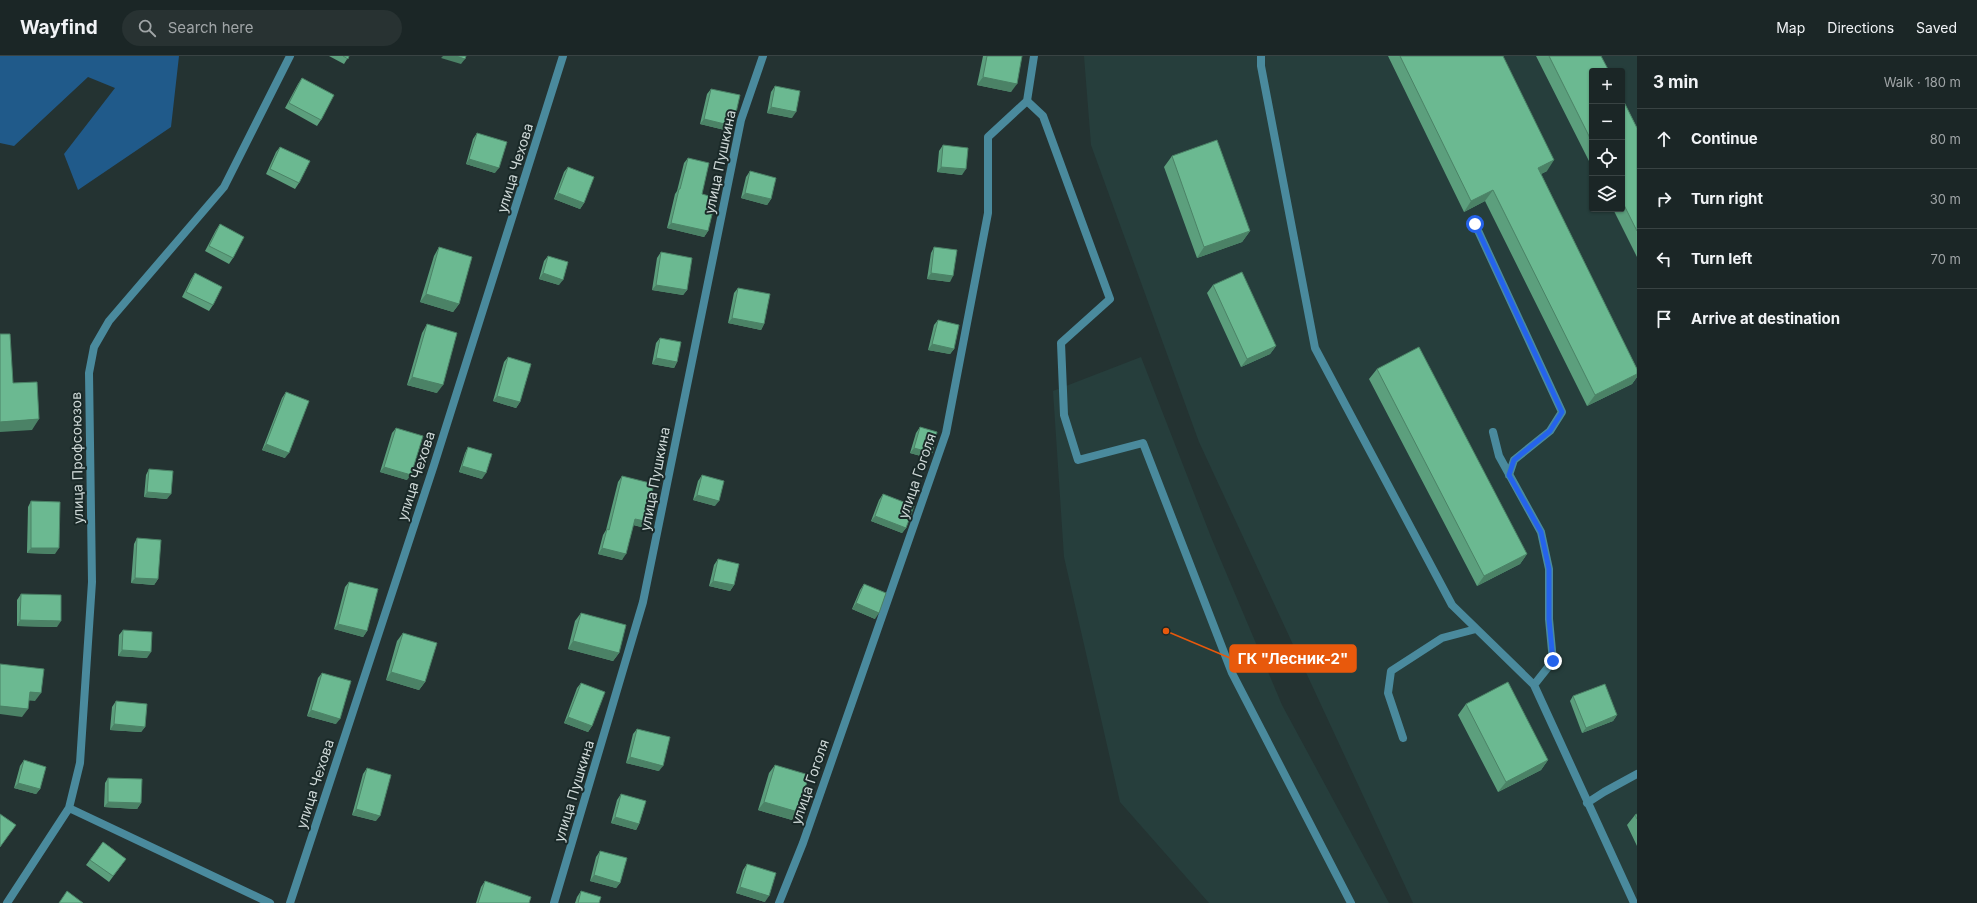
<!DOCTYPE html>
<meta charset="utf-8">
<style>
body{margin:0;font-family:Inter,sans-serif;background:#283232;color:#f1f3f6}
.controls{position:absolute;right:12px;top:12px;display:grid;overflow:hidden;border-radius:4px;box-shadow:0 1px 3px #0004}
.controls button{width:36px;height:36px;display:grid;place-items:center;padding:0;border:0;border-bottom:1px solid #394343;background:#1b2626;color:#f1f3f6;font:20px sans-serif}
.stop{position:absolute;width:12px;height:12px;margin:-9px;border:3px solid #2563eb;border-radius:50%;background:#fff}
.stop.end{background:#2563eb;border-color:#fff;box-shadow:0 1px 4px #0008}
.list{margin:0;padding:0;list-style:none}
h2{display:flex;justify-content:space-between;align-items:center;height:52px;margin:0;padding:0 16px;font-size:17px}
h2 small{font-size:13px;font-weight:400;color:#a0a5a7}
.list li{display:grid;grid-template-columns:26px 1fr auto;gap:12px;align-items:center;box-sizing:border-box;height:60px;padding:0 16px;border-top:1px solid #394343}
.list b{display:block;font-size:15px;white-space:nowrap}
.list em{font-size:13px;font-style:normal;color:#a0a5a7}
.icon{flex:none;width:22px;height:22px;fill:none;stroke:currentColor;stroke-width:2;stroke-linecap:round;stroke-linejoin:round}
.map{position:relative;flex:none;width:1637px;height:847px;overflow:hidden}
header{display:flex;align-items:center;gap:24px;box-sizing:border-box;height:56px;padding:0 20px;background:#1b2626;border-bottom:1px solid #394343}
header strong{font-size:19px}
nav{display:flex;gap:22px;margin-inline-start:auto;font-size:14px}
.search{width:280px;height:36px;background:#283232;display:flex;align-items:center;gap:10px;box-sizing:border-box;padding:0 14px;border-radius:22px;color:#a0a5a7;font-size:15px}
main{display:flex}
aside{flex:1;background:#1b2626}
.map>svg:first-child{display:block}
</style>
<header>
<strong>Wayfind</strong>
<div class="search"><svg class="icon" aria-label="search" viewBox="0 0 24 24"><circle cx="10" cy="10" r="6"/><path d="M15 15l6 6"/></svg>Search here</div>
<nav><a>Map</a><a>Directions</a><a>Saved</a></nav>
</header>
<main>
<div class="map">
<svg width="1637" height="847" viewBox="0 0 1637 847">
<rect width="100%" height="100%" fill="#243332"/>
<path fill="#263e3c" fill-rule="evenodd" d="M 1084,0 L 1637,0 L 1637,847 L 1413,847 L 1199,386 L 1091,89 ZM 1592,15 L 1622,15 L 1622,153 L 1592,153 Z
M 1141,301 L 1211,481 L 1282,649 L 1389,847 L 1209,847 L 1120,746 L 1064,501 L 1053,335 Z"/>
<path fill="#205a8a" d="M 0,0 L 179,0 L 171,71 L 78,134 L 64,98 L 115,32 L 88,21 L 14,90 L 0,87 Z"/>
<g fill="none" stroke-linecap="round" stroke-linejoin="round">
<path stroke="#4a8a9d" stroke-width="8" d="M 1261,0 L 1261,10 L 1315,292 L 1452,549 L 1534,629 L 1634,847
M 1027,45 L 1043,60 L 1110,243 L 1061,287 L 1064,359 L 1078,404 L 1143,387 L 1232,617 L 1351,847
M 1475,168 L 1562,356 L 1550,375 L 1514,404 L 1509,419
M 1493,376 L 1499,400 L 1541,476 L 1549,513 L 1549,563 L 1553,605 L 1534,629
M 1403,682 L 1388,637 L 1391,615 L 1442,582 L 1476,573
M 1587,747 L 1604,736 L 1637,718"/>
<path stroke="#4a8a9d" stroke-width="8" d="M 69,752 L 270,847
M 7,847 L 69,752 L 80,707 L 92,526 L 89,317 L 94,291 L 109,265 L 224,131 L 290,0
M 290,847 L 434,409 L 563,0
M 554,847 L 643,546 L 741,64 L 763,0
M 779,847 L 803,787 L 946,377 L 988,157 L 988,81 L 1027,45 L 1034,0"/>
</g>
<path fill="#5c9f7d" d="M 329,0 L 349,0 L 344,8 Z
M 983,0 L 1022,0 L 1011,36 L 977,29 Z
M 1388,0 L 1503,0 L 1547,115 L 1541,118 L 1637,313 L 1637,321 L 1632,328 L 1587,350 L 1485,145 L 1464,156 Z
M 1536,0 L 1601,0 L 1592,15 L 1592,111 Z
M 302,22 L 321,64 L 317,70 L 285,52 L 298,28 Z
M 775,30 L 792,62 L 767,57 L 771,36 Z
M 711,33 L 733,70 L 729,75 L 700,68 L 707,38 Z
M 1622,42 L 1637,72 L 1637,201 L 1613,153 L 1622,153 Z
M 477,77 L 495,117 L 466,108 L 473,83 Z
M 943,89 L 962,119 L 937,116 L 939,95 Z
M 280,91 L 299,127 L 295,133 L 266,118 L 276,96 Z
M 1172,100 L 1250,175 L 1242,186 L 1197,202 L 1164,111 Z
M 688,102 L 702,138 L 708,175 L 704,181 L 667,172 L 675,138 L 677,135 L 684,107 Z
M 568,111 L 584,147 L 580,153 L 554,143 L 564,116 Z
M 750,115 L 771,143 L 767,149 L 741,142 L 746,121 Z
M 220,168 L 233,202 L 229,208 L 205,195 L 216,174 Z
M 439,191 L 459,248 L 453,256 L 420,246 L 434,200 Z
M 934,191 L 950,226 L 927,223 L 931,197 Z
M 661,196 L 687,234 L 683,239 L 652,234 L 657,202 Z
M 548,200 L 559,229 L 539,223 L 544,205 Z
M 195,217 L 213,249 L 209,255 L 182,241 L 191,223 Z
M 1213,229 L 1276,290 L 1270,298 L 1241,311 L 1207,237 Z
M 738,232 L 764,268 L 761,274 L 728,267 L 734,237 Z
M 938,264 L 954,293 L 950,298 L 928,294 L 934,269 Z
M 427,268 L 437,337 L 407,329 L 422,277 Z
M 660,282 L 677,306 L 674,312 L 652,308 L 656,287 Z
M 508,301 L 520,346 L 516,352 L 493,345 L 504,306 Z
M 1377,313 L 1527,498 L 1520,508 L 1477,530 L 1369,323 Z
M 286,336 L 285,402 L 262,394 L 282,342 Z
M 920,371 L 928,402 L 910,397 L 916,377 Z
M 396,372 L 407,424 L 380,416 L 392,377 Z
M 468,391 L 482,423 L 459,416 L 465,397 Z
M 149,413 L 167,443 L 144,441 L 146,419 Z
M 702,419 L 715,450 L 693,444 L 698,425 Z
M 622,420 L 645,465 L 641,471 L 633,469 L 622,504 L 598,498 L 603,479 L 606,474 L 618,426 Z
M 883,438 L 906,472 L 902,477 L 871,465 L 879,444 Z
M 31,445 L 55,498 L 27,497 L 28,451 Z
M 137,482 L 158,523 L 154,529 L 131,527 L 134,488 Z
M 718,503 L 734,529 L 730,535 L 709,530 L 714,509 Z
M 349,526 L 367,575 L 363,581 L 334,573 L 345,531 Z
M 864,528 L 875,563 L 852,553 L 860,534 Z
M 21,538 L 57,571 L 17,570 L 17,544 Z
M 581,557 L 619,597 L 613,605 L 568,593 L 575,565 Z
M 123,574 L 147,602 L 118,600 L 119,579 Z
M 403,577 L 425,626 L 419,634 L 386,624 L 397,585 Z
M 322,617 L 336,668 L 307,660 L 318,622 Z
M 581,627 L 592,670 L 588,676 L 564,667 L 577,632 Z
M 1573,640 L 1617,659 L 1613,665 L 1582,677 L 1570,645 Z
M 116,645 L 145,671 L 141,676 L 110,674 L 112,651 Z
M 1466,648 L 1548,704 L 1541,714 L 1498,736 L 1458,659 Z
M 637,673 L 659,715 L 626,707 L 633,678 Z
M 24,704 L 40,733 L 36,738 L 14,732 L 20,710 Z
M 775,709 L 792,764 L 758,754 L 769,717 Z
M 367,712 L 376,765 L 352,759 L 363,718 Z
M 108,722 L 141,747 L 137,753 L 104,751 L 105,727 Z
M 621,738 L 639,768 L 636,774 L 611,767 L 617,744 Z
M 1637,758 L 1637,790 L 1627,769 L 1635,759 Z
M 103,786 L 126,803 L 109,826 L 86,809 Z
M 600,795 L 620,827 L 616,832 L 590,825 L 596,801 Z
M 747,808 L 765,846 L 736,837 L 743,814 Z
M 485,825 L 529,847 L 476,847 L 481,831 Z
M 581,835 L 599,847 L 575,847 L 577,841 Z"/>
<path fill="#4b8266" d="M 443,0 L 456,0 L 465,3 L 461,8 L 441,2 Z
M 983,21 L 1017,28 L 1011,36 L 977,29 Z
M 771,51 L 796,56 L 792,62 L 767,57 Z
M 704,63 L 733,70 L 729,75 L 700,68 Z
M 469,103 L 499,112 L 495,117 L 466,108 Z
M 1554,104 L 1547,115 L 1531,123 L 1538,112 Z
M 941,111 L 966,113 L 962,119 L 937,116 Z
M 1493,134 L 1485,145 L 1464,156 L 1471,145 Z
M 558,137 L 584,147 L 580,153 L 554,143 Z
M 745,137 L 771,143 L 767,149 L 741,142 Z
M 671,167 L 708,175 L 704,181 L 667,172 Z
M 1250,175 L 1242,186 L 1197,202 L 1204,191 Z
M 543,217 L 563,224 L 559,229 L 539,223 Z
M 931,217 L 953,220 L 950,226 L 927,223 Z
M 656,229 L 687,234 L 683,239 L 652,234 Z
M 426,238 L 459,248 L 453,256 L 420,246 Z
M 732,262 L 764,268 L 761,274 L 728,267 Z
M 932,288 L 954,293 L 950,298 L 928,294 Z
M 1276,290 L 1270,298 L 1241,311 L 1247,303 Z
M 656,302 L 677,306 L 674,312 L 652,308 Z
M 1637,318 L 1637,321 L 1632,328 L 1587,350 L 1595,339 Z
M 412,321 L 443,329 L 437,337 L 407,329 Z
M 497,340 L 520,346 L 516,352 L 493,345 Z
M 39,363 L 32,374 L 0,376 L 0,366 Z
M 266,388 L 289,397 L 285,402 L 262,394 Z
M 914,392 L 932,397 L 928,402 L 910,397 Z
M 462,410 L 486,417 L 482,423 L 459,416 Z
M 384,411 L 411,419 L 407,424 L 380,416 Z
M 147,436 L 171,438 L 167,443 L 144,441 Z
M 697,439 L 719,445 L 715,450 L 693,444 Z
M 875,460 L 906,472 L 902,477 L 871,465 Z
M 635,463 L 645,465 L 641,471 L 631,468 Z
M 31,492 L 59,492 L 55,498 L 27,497 Z
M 602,492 L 626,498 L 622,504 L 598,498 Z
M 1527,498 L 1520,508 L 1477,530 L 1484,520 Z
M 135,522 L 158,523 L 154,529 L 131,527 Z
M 713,525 L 734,529 L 730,535 L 709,530 Z
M 856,547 L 879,557 L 875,563 L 852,553 Z
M 20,564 L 61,565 L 57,571 L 17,570 Z
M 338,568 L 367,575 L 363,581 L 334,573 Z
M 573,585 L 619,597 L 613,605 L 568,593 Z
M 122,594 L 151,596 L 147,602 L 118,600 Z
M 391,616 L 425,626 L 419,634 L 386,624 Z
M 30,636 L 41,637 L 35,645 L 24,644 Z
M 0,650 L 28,653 L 22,661 L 0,658 Z
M 311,654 L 340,663 L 336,668 L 307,660 Z
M 1617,659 L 1613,665 L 1582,677 L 1586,672 Z
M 568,661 L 592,670 L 588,676 L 564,667 Z
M 114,668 L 145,671 L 141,676 L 110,674 Z
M 630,701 L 663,710 L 659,715 L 626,707 Z
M 1548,704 L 1541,714 L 1498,736 L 1506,726 Z
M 18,727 L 40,733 L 36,738 L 14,732 Z
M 108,746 L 141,747 L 137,753 L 104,751 Z
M 764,746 L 798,756 L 792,764 L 758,754 Z
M 356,753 L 380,760 L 376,765 L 352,759 Z
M 615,761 L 639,768 L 636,774 L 611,767 Z
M 594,819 L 620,827 L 616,832 L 590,825 Z
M 740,831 L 769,840 L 765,846 L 736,837 Z"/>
<path fill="#6bb991" stroke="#4b8266" d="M 343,0 L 349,0 L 348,3 Z
M 456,0 L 466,0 L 465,3 Z
M 987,0 L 1022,0 L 1017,28 L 983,21 Z
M 1400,0 L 1503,0 L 1554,104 L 1538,112 L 1637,313 L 1637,318 L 1595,339 L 1493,134 L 1471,145 Z
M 1549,0 L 1601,0 L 1609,15 L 1592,15 L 1592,86 Z
M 302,22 L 334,39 L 321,64 L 289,47 Z
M 775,30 L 800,35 L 796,56 L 771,51 Z
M 711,33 L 740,39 L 733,70 L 704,63 Z
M 1622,42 L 1637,72 L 1637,175 L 1622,145 Z
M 477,77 L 507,86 L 499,112 L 469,103 Z
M 1217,84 L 1250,175 L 1204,191 L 1172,100 Z
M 943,89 L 968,92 L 966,113 L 941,111 Z
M 280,91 L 310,105 L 299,127 L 270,113 Z
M 688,102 L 709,107 L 702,138 L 716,142 L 708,175 L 671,167 L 679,133 L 680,133 Z
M 568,111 L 594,121 L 584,147 L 558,137 Z
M 750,115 L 776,122 L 771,143 L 745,137 Z
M 220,168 L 244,181 L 233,202 L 209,190 Z
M 439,191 L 472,201 L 459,248 L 426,238 Z
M 934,191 L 957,194 L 953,220 L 931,217 Z
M 661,196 L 692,202 L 687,234 L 656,229 Z
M 548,200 L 568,206 L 563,224 L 543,217 Z
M 1242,216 L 1276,290 L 1247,303 L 1213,229 Z
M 195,217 L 222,231 L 213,249 L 186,236 Z
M 738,232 L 770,238 L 764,268 L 732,262 Z
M 938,264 L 959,269 L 954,293 L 932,288 Z
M 427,268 L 457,277 L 443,329 L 412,321 Z
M 0,278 L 10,278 L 13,327 L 37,326 L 39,363 L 0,366 Z
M 660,282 L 681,286 L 677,306 L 656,302 Z
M 1419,291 L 1527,498 L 1484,520 L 1377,313 Z
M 508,301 L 531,308 L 520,346 L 497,340 Z
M 286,336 L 309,345 L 289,397 L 266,388 Z
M 920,371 L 937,376 L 932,397 L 914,392 Z
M 396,372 L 423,380 L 411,419 L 384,411 Z
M 468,391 L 492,398 L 486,417 L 462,410 Z
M 149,413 L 173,415 L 171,438 L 147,436 Z
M 702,419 L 724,425 L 719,445 L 697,439 Z
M 622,420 L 654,428 L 645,465 L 635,463 L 626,498 L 602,492 L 607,473 L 609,474 Z
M 883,438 L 914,450 L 906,472 L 875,460 Z
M 31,445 L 60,446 L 59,492 L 31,492 Z
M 137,482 L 161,484 L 158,523 L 135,522 Z
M 718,503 L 739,508 L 734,529 L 713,525 Z
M 349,526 L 378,533 L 367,575 L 338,568 Z
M 864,528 L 886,537 L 879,557 L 856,547 Z
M 21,538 L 61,539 L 61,565 L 20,564 Z
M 581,557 L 626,569 L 619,597 L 573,585 Z
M 123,574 L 152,576 L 151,596 L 122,594 Z
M 403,577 L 437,587 L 425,626 L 391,616 Z
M 0,608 L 44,613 L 41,637 L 30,636 L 28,653 L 0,650 Z
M 322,617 L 351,625 L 340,663 L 311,654 Z
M 1508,626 L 1548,704 L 1506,726 L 1466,648 Z
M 581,627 L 605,636 L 592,670 L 568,661 Z
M 1605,628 L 1617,659 L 1586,672 L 1573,640 Z
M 116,645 L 147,648 L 145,671 L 114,668 Z
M 637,673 L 670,681 L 663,710 L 630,701 Z
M 24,704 L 46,711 L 40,733 L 18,727 Z
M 775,709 L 809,719 L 798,756 L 764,746 Z
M 367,712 L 391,719 L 380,760 L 356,753 Z
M 108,722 L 142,723 L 141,747 L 108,746 Z
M 621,738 L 646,745 L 639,768 L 615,761 Z
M 0,758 L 16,769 L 0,791 Z
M 1637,758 L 1637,763 L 1635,759 Z
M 103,786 L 126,803 L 113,820 L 90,804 Z
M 600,795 L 627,802 L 620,827 L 594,819 Z
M 747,808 L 776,817 L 769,840 L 740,831 Z
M 485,825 L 531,841 L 529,847 L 478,847 Z
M 67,835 L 83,847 L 59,847 Z
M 581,835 L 601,841 L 599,847 L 578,847 Z"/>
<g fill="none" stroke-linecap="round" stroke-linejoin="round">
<path stroke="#2563eb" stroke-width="5" d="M 1475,168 L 1562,356 L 1550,375 L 1514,404 L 1509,419 L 1541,476 L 1549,513 L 1549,563 L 1553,605"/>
</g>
<g text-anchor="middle" stroke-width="4" stroke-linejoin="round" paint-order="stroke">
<g font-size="14" fill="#ced8d7" stroke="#1a2928">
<text transform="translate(720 106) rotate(-78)" y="5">улица Пушкина</text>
<text transform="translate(515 112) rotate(-73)" y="5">улица Чехова</text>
<text transform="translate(77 402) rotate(-91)" y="5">улица Профсоюзов</text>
<text transform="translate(416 420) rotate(-72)" y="5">улица Чехова</text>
<text transform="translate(917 420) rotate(-71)" y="5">улица Гоголя</text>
<text transform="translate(655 423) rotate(-79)" y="5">улица Пушкина</text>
<text transform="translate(810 726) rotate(-71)" y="5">улица Гоголя</text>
<text transform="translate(315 728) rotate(-72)" y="5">улица Чехова</text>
<text transform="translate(574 735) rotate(-73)" y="5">улица Пушкина</text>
</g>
</g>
<path fill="none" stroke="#e8590c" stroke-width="1.5" d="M1166 575L1230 602"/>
<circle fill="#e8590c" stroke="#1a2928" stroke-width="1.5" cx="1166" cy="575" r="4"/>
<rect fill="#e8590c" stroke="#e8590c" stroke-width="1.5" x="1230" y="589" width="126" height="27" rx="4"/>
<g font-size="15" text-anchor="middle" font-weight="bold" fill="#fff">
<text x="1293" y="608">ГК "Лесник-2"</text>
</g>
</svg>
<div class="controls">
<button>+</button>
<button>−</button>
<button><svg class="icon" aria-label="locate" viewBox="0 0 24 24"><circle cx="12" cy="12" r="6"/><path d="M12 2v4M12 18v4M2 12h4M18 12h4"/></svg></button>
<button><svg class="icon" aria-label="layers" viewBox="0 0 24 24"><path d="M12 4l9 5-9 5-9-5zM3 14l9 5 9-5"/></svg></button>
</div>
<div class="stop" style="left:1475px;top:168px"></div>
<div class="stop end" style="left:1553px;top:605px"></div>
</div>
<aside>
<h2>3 min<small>Walk · 180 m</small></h2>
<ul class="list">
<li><svg class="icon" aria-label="ahead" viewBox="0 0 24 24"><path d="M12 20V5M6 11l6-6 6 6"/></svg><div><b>Continue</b></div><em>80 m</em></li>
<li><svg class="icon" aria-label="right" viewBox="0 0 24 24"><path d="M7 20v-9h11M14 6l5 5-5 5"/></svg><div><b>Turn right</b></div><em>30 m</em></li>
<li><svg class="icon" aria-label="left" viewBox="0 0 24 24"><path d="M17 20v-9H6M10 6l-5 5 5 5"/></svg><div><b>Turn left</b></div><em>70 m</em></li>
<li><svg class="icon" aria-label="arrive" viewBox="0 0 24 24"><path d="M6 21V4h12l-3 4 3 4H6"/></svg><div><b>Arrive at destination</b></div></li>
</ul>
</aside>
</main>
